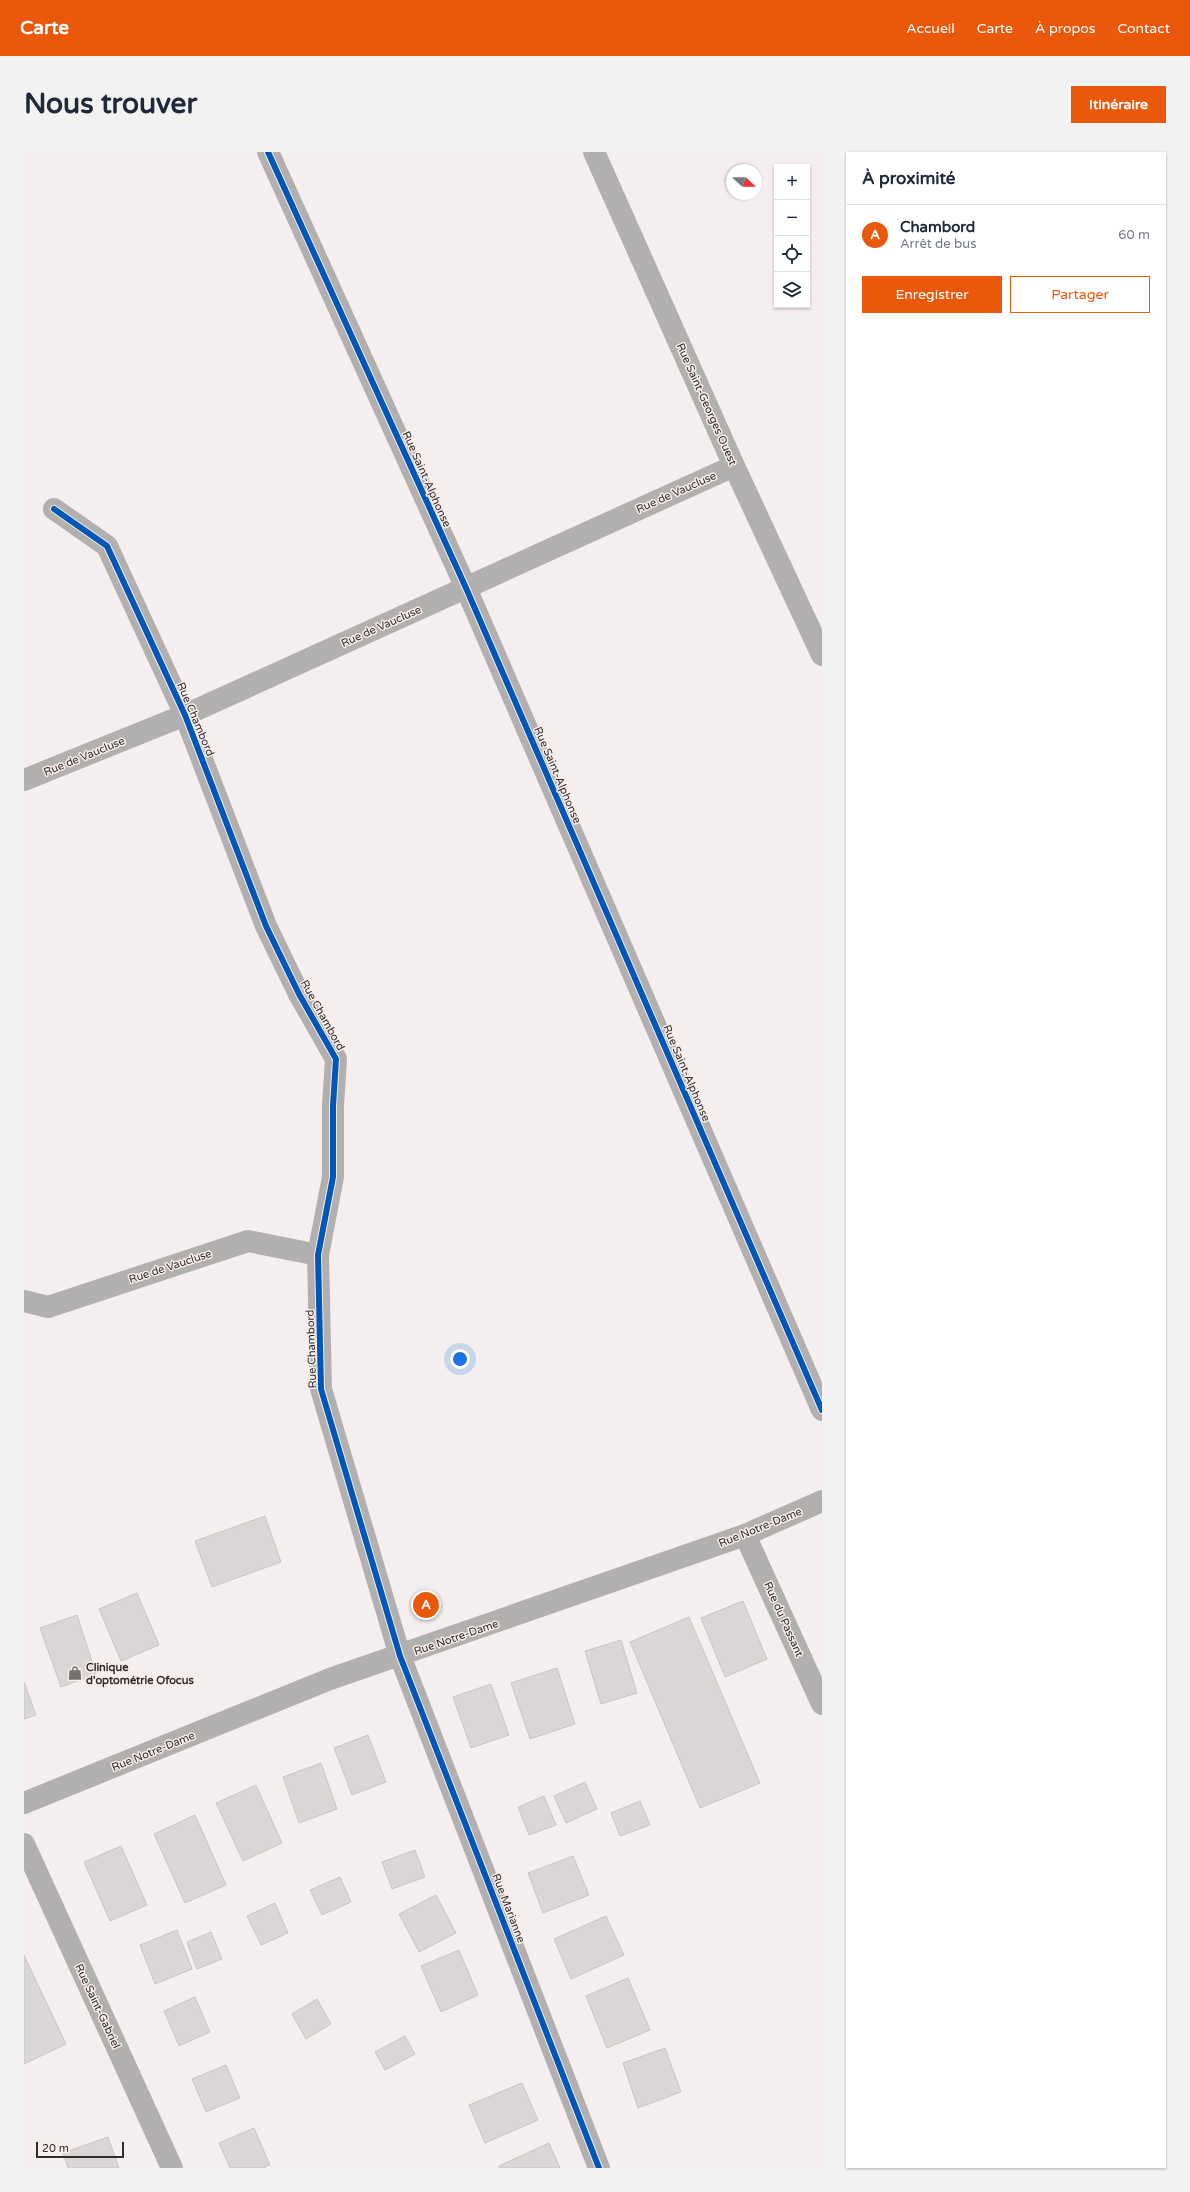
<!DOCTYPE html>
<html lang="fr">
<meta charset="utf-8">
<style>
body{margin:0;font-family:"Varela Round",sans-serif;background:#f2f2f3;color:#1f2937}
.controls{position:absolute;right:12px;top:12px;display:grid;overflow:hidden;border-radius:0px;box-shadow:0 1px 3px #0004}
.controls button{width:36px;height:36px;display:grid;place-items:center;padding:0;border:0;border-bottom:1px solid #e0e1e3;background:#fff;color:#1f2937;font:20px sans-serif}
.compass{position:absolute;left:702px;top:12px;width:36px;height:36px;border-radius:50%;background:#fff;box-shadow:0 1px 3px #0004;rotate:111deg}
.scale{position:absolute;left:12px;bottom:10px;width:88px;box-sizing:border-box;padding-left:4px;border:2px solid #312d2c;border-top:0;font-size:11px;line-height:14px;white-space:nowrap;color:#312d2c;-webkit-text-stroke:3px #f7edeb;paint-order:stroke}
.you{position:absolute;left:436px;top:1207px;width:14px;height:14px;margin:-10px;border:3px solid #fff;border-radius:50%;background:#1a73e8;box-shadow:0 0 0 6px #1a73e833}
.badge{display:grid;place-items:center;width:26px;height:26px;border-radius:50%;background:#ea580c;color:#fff;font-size:13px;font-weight:700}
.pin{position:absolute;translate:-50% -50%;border:2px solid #fff;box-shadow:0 1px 4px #0006}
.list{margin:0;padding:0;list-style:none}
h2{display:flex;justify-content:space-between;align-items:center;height:52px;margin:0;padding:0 16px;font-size:17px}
h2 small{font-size:13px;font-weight:400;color:#747a83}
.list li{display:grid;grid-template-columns:26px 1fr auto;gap:12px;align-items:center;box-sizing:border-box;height:60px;padding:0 16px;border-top:1px solid #e0e1e3}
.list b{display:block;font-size:15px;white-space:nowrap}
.list p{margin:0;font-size:13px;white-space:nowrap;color:#747a83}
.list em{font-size:13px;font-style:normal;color:#747a83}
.actions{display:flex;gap:8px;padding:12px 16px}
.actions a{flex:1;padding:9px 0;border:1px solid #ea580c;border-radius:0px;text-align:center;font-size:14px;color:#ea580c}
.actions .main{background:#ea580c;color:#fff}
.icon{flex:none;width:22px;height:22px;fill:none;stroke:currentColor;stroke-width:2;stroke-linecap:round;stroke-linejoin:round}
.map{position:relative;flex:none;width:798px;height:2016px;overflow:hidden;border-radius:0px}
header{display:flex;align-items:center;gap:24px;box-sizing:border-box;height:56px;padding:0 20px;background:#ea580c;color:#fff}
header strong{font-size:19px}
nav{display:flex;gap:22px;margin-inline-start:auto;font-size:14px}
.intro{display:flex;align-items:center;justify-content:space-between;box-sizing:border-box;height:96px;padding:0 24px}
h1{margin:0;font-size:28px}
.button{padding:10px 18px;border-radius:0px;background:#ea580c;color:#fff;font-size:14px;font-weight:700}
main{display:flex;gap:24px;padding:0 24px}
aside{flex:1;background:#fff;border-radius:0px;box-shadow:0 1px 3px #0004}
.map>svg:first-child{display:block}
</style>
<header>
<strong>Carte</strong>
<nav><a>Accueil</a><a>Carte</a><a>À propos</a><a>Contact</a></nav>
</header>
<div class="intro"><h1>Nous trouver</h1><a class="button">Itinéraire</a></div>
<main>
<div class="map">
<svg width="798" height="2016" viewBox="0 0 798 2016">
<rect width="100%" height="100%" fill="#f4efee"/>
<path fill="#dad6d5" stroke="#c9c5c4" d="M 241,1364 L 257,1410 L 188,1435 L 171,1389 Z
M 113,1441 L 135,1493 L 97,1509 L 75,1457 Z
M 719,1449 L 743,1507 L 701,1525 L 677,1466 Z
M 53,1463 L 72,1522 L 37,1535 L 16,1476 Z
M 665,1465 L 736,1631 L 676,1656 L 606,1490 Z
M 597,1488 L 613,1541 L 577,1552 L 561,1499 Z
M 533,1516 L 551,1572 L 506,1587 L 487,1531 Z
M 0,1530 L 12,1563 L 0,1567 Z
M 467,1532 L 485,1583 L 447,1596 L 429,1545 Z
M 344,1583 L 362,1630 L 328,1643 L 310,1596 Z
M 297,1611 L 313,1657 L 275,1671 L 259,1625 Z
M 561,1630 L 573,1657 L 542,1671 L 530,1644 Z
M 232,1633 L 258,1691 L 219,1709 L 192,1651 Z
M 520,1644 L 532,1673 L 505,1683 L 494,1655 Z
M 616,1649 L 626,1673 L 596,1684 L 587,1661 Z
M 171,1663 L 202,1733 L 161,1751 L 130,1682 Z
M 97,1694 L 123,1753 L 86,1769 L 60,1710 Z
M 391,1698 L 401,1725 L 368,1737 L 358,1710 Z
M 549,1704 L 565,1743 L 519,1761 L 504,1721 Z
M 316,1725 L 327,1750 L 298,1763 L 286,1738 Z
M 412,1743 L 432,1781 L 395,1800 L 375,1762 Z
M 251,1751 L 264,1781 L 237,1793 L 223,1764 Z
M 582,1764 L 600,1803 L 547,1827 L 530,1787 Z
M 153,1778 L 168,1817 L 131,1832 L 116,1793 Z
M 187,1780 L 198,1807 L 173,1817 L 163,1790 Z
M 435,1798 L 454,1843 L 417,1860 L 397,1814 Z
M 0,1803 L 42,1892 L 0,1912 Z
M 604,1826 L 626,1878 L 583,1896 L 562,1844 Z
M 171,1845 L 186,1880 L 155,1894 L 140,1859 Z
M 293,1847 L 307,1872 L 282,1887 L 268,1862 Z
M 381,1884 L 391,1902 L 361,1918 L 351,1900 Z
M 641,1896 L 657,1940 L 614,1956 L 599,1911 Z
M 202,1913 L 216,1946 L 182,1960 L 168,1927 Z
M 498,1931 L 514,1968 L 461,1991 L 445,1953 Z
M 230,1976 L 246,2013 L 239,2016 L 206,2016 L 195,1991 Z
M 84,1985 L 95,2016 L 44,2016 L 39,2001 Z
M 525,1991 L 536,2016 L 475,2016 L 475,2014 Z"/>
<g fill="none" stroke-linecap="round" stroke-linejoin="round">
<path stroke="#b2afaf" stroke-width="22" d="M 244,0 L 442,436 L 798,1258
M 570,0 L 710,314 L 798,503
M 30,357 L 83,394 L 161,563 L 242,774 L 275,842 L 312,907 L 309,954 L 309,1025 L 294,1103 L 297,1237 L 376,1504 L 575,2016
M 0,628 L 161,563 L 710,314
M 0,1149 L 24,1155 L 224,1089 L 294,1103
M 721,1383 L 798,1552
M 0,1692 L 148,2016"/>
<path stroke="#b2afaf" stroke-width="22" d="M 0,1651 L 306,1527 L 721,1383 L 798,1349"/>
<defs>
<path id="cycleway" d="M 244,0 L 442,436 L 798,1258
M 30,357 L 83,394 L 161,563 L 242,774 L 275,842 L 312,907 L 309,954 L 309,1025 L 294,1103 L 297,1237 L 376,1504 L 575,2016"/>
</defs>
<use href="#cycleway" stroke="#f7edeb" stroke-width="8"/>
<use href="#cycleway" stroke="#0057b8" stroke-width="6"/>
</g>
<defs>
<symbol id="shop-bare" viewBox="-9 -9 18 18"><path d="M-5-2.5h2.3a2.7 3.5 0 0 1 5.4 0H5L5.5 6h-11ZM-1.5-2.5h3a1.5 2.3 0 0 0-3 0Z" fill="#757170" stroke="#f7edeb" stroke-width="2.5" paint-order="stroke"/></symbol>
</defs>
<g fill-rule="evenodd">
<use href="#shop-bare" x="41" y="1511" width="20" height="20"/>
</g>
<g text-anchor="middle" stroke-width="3" stroke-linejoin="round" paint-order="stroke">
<g font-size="11" fill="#312d2c" stroke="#f7edeb">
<text transform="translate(683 252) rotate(66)" y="4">Rue Saint-Georges Ouest</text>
<text transform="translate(403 327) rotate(66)" y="4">Rue Saint-Alphonse</text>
<text transform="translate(652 340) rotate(-24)" y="4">Rue de Vaucluse</text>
<text transform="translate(357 474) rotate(-24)" y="4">Rue de Vaucluse</text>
<text transform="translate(172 567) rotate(67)" y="4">Rue Chambord</text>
<text transform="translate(60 604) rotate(-22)" y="4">Rue de Vaucluse</text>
<text transform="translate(534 623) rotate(67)" y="4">Rue Saint-Alphonse</text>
<text transform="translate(299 863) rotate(61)" y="4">Rue Chambord</text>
<text transform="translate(663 921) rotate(67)" y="4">Rue Saint-Alphonse</text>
<text transform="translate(146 1114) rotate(-18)" y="4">Rue de Vaucluse</text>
<text transform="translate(287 1197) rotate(-92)" y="4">Rue Chambord</text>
<text transform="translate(736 1375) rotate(-22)" y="4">Rue Notre-Dame</text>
<text transform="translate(760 1467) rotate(66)" y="4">Rue du Passant</text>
<text transform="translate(432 1485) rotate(-19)" y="4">Rue Notre-Dame</text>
<text transform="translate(129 1599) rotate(-22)" y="4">Rue Notre-Dame</text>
<text transform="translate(485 1756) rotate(69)" y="4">Rue Marianne</text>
<text transform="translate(74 1854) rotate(65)" y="4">Rue Saint-Gabriel</text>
</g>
<g font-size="11" font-weight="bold" fill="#312d2c" stroke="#f7edeb" text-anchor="start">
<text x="62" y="1519">Clinique<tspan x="62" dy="13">d'optométrie Ofocus</tspan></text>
</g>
</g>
</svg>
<div class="controls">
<button>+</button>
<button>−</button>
<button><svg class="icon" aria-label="locate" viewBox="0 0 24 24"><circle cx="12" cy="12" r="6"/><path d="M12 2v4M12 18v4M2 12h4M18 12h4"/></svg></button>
<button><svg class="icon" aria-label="layers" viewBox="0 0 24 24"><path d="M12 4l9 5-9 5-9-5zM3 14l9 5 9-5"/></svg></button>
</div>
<svg class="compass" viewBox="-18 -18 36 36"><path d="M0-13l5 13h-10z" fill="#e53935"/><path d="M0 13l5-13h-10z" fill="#747a83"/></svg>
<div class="scale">20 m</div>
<div class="you"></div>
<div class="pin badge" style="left:402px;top:1453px">A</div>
</div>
<aside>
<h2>À proximité<small></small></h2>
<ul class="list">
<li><span class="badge">A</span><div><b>Chambord</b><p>Arrêt de bus</p></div><em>60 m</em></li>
</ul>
<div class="actions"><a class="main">Enregistrer</a><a>Partager</a></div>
</aside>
</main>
